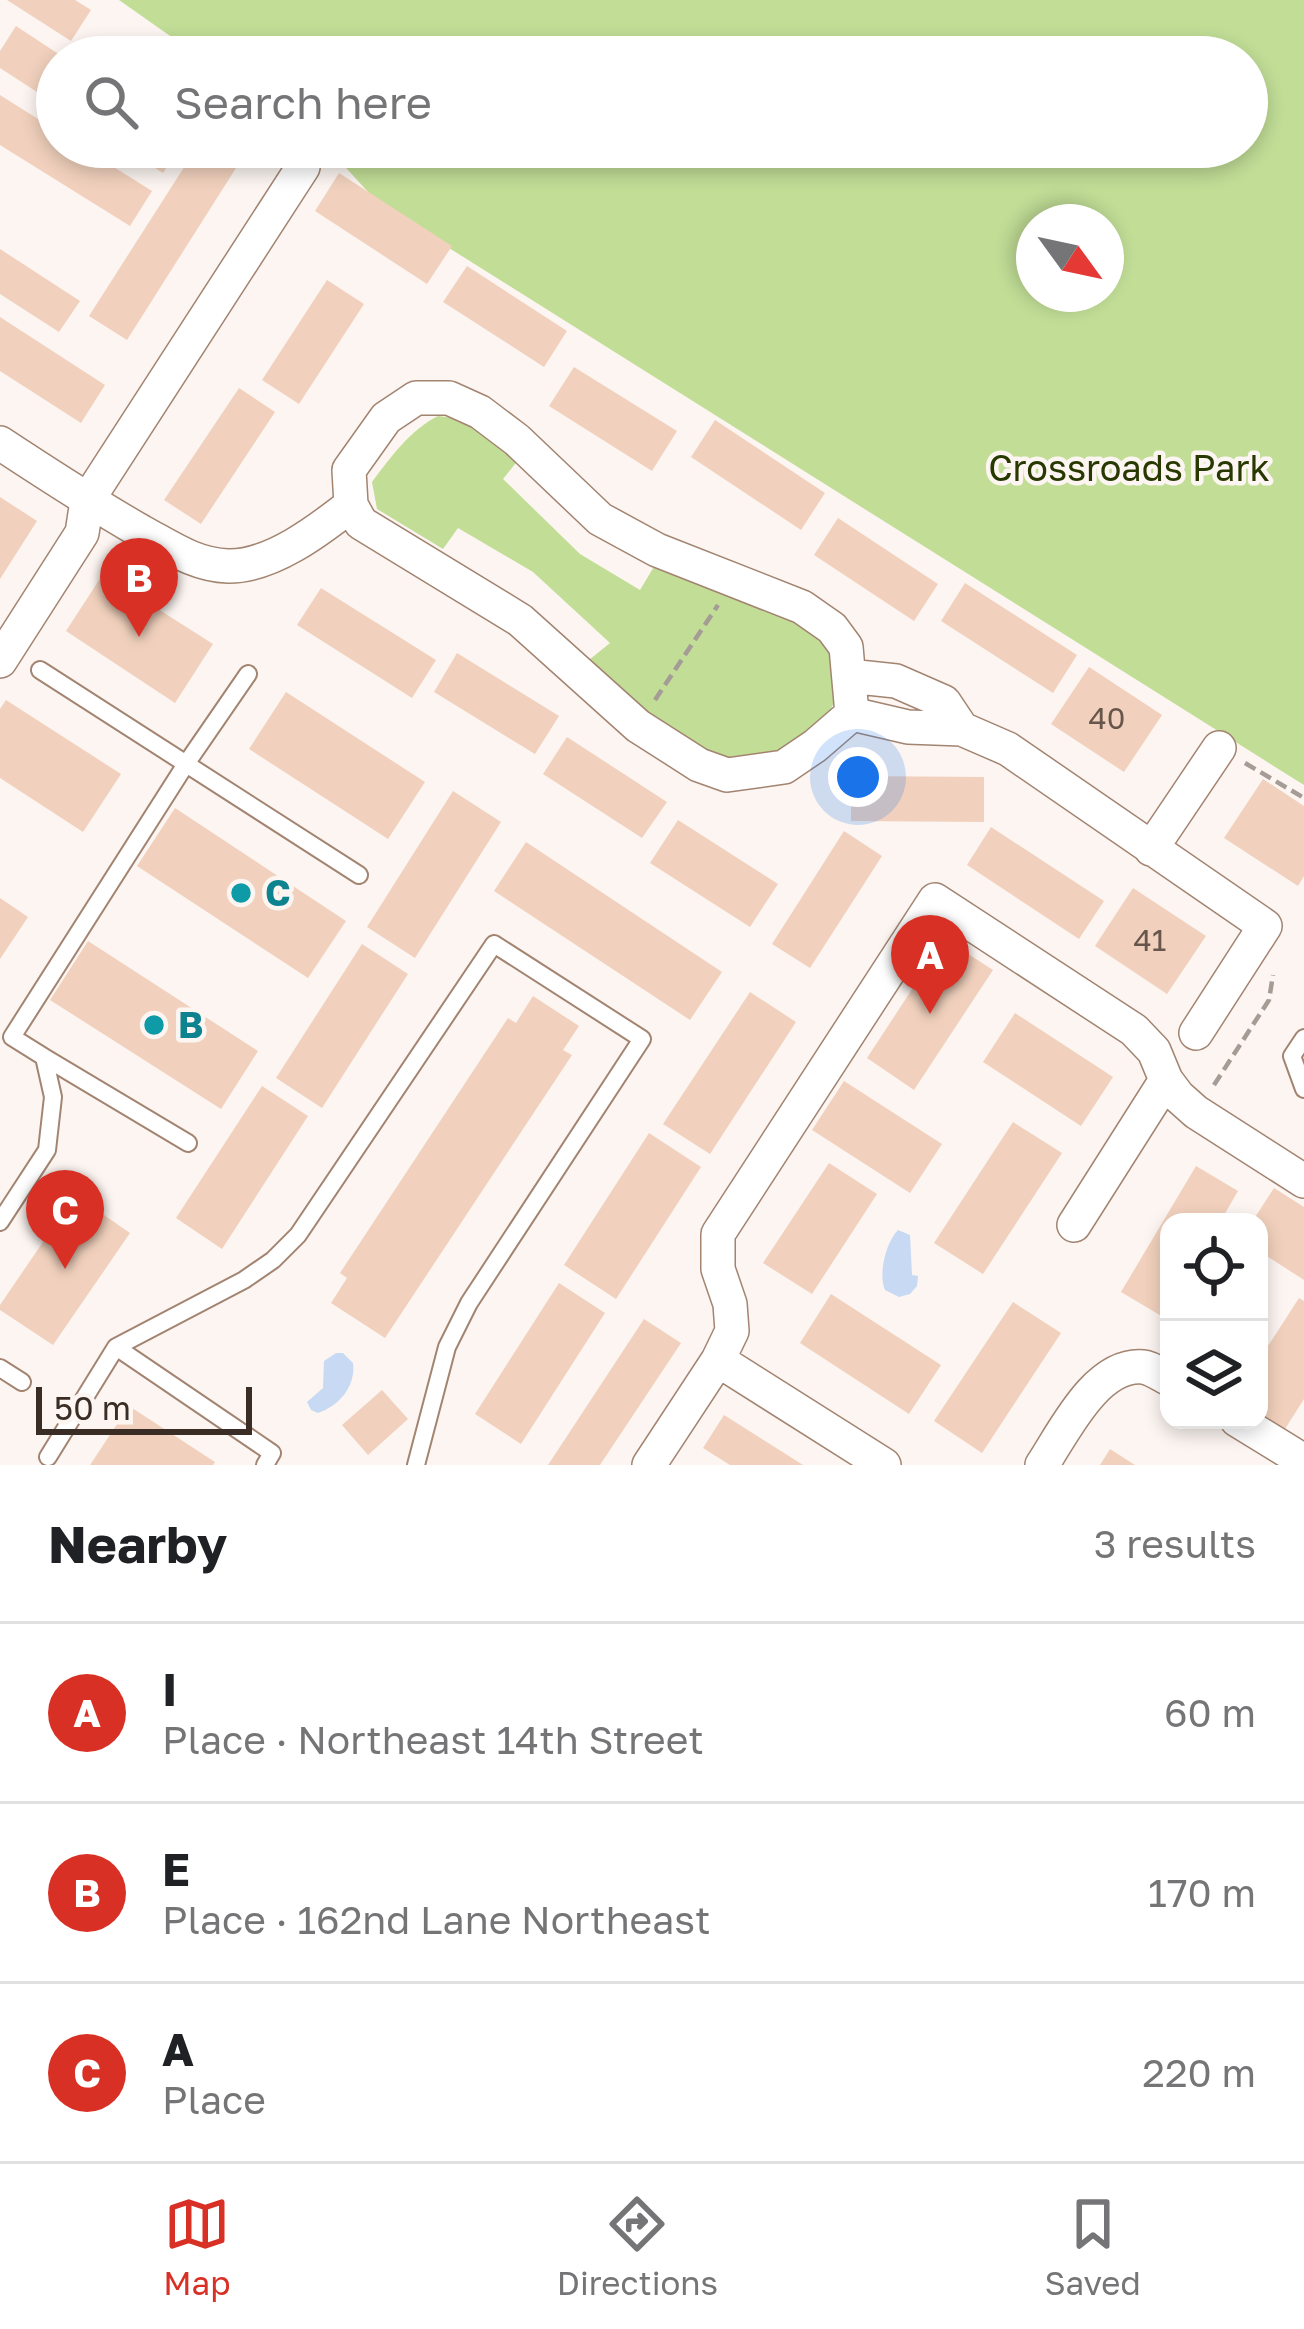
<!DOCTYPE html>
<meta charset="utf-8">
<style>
body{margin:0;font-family:"Golos Text",sans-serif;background:#f2f2f2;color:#202124}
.controls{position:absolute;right:36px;bottom:36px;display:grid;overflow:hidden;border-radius:24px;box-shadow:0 6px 18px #0003}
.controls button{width:108px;height:108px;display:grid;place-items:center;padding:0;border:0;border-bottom:3px solid #e0e0e0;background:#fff;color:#202124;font:60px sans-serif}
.compass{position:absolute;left:1016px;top:204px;width:108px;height:108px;border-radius:50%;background:#fff;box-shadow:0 6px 18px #0003;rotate:123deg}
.scale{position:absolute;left:36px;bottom:30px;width:216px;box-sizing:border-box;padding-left:12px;border:6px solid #392d25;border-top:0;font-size:33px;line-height:42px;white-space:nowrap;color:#392d25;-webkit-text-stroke:9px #fcf5f1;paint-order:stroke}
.you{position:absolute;left:858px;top:777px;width:42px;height:42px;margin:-30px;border:9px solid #fff;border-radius:50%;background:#1a73e8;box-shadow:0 0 0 18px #1a73e833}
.badge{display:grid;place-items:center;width:78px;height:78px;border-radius:50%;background:#d93025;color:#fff;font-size:39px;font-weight:700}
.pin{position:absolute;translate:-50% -99px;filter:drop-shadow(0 3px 6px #0008)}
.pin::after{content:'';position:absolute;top:63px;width:42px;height:36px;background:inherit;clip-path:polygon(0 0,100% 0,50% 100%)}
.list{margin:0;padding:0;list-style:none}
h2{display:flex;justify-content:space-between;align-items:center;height:156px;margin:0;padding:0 48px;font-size:51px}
h2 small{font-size:39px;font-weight:400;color:#757577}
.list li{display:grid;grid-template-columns:78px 1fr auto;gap:36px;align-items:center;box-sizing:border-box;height:180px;padding:0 48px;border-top:3px solid #e0e0e0}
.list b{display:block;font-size:45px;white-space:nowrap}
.list p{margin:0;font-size:39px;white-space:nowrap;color:#757577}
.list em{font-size:39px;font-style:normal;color:#757577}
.icon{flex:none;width:66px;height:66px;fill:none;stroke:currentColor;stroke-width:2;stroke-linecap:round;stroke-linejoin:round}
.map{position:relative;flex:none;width:1304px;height:1465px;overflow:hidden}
.search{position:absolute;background:#fff;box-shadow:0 6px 18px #0003;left:36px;right:36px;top:36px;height:132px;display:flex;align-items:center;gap:30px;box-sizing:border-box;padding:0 42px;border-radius:66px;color:#757577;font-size:45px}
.sheet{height:696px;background:#fff}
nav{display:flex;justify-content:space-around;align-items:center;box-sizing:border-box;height:168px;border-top:3px solid #e0e0e0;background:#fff;font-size:33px;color:#757577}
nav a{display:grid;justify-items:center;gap:6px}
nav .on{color:#d93025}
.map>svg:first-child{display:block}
</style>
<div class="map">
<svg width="1304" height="1465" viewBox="0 0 1304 1465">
<rect width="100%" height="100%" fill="#fcf5f1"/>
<path fill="#c1dd96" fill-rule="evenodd" d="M 119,0 L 1304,0 L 1304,785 L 379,204 L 327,147 L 1247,147 L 1247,57 L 200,57 ZM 1034,222 L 1106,222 L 1106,294 L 1034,294 Z
M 438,416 L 470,420 L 519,459 L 503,479 L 580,554 L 640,590 L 655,565 L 796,620 L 830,650 L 838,695 L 821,728 L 791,748 L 739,763 L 705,752 L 642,712 L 597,671 L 589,660 L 610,643 L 533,572 L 458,528 L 443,549 L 377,509 L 372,482 C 391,457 410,430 438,416 Z"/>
<path fill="#c7d9f3" d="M 898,1230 L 910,1235 L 912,1275 L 918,1276 L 917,1286 L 910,1294 L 899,1297 L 885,1290 C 878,1274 886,1242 898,1230 Z
M 336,1353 L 343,1353 L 353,1363 C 356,1385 340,1406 318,1413 L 311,1410 L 307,1402 L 323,1388 L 324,1361 Z"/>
<path fill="#f1d1bd" d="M 7,0 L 75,0 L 91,10 L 71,41 Z
M 16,26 L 63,57 L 57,57 L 57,105 L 0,68 L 0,51 Z
M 0,95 L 57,131 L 57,147 L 82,147 L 152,191 L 130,226 L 0,145 Z
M 122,147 L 180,147 L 163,173 Z
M 197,147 L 203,147 L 236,168 L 127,340 L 89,316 Z
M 339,173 L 452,246 L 427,284 L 315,211 Z
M 0,249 L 80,301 L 59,332 L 0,294 Z
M 467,266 L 567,331 L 544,367 L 443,302 Z
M 327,280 L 364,304 L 299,404 L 262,380 Z
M 0,317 L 105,385 L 81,423 L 0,371 Z
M 574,367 L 677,431 L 652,471 L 549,406 Z
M 239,388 L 275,412 L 201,524 L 164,500 Z
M 715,420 L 825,493 L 801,530 L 691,457 Z
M 0,497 L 37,521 L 0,579 Z
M 838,518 L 938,584 L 914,621 L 814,555 Z
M 103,574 L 213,644 L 175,703 L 66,631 Z
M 965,583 L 1077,655 L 1053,693 L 941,621 Z
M 321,588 L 436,660 L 412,698 L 297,625 Z
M 457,653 L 559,716 L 535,754 L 434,692 Z
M 1089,667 L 1162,715 L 1124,772 L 1051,724 Z
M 286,692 L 425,782 L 388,839 L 249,749 Z
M 6,700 L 121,774 L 83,832 L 0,778 L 0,709 Z
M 567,737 L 667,802 L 642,838 L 543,774 Z
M 851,776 L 984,777 L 984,822 L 851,821 Z
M 1263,779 L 1304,806 L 1304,876 L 1298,886 L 1224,838 Z
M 453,791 L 501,822 L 415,958 L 367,927 Z
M 175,808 L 346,921 L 308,978 L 137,866 Z
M 678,820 L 778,884 L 750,927 L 650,863 Z
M 991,827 L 1104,901 L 1079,939 L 967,865 Z
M 844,831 L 882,856 L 810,968 L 772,944 Z
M 526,842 L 722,972 L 690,1020 L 494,891 Z
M 1133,888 L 1206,936 L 1167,994 L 1095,946 Z
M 0,898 L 28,917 L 0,959 Z
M 945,939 L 993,970 L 914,1090 L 867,1058 Z
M 88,941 L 258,1051 L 221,1109 L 50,1000 Z
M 362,944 L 408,974 L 322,1108 L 276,1078 Z
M 750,992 L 796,1022 L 710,1154 L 663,1124 Z
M 533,996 L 579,1026 L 563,1050 L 572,1055 L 385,1338 L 331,1303 L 347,1278 L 340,1273 L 508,1018 L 516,1023 Z
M 1015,1013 L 1113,1077 L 1081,1126 L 983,1062 Z
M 844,1081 L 942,1144 L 910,1193 L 812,1130 Z
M 262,1086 L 308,1116 L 222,1249 L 176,1218 Z
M 1013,1122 L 1062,1153 L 983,1274 L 934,1243 Z
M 649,1133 L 701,1167 L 616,1299 L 564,1265 Z
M 829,1163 L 877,1194 L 812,1294 L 763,1263 Z
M 1196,1166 L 1238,1191 L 1220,1222 L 1169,1222 L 1169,1306 L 1163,1317 L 1121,1292 Z
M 1274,1188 L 1304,1207 L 1304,1280 L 1259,1251 L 1259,1222 L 1252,1222 Z
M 75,1195 L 130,1233 L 53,1345 L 0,1310 L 0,1305 Z
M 559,1283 L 605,1313 L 521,1444 L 475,1414 Z
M 831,1294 L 941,1365 L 909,1414 L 800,1343 Z
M 1299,1298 L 1304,1301 L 1304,1399 L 1285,1429 L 1259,1412 L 1259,1360 Z
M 1013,1302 L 1061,1333 L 982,1453 L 934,1421 Z
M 644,1319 L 681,1343 L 600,1465 L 548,1465 Z
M 382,1390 L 408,1419 L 368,1455 L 342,1425 Z
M 129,1406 L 215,1462 L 213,1465 L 90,1465 Z
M 724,1415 L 803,1465 L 730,1465 L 703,1448 Z
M 1110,1449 L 1135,1465 L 1100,1465 Z"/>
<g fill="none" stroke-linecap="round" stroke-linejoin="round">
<defs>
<path id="service" d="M 40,670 L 359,875
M 1304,1038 L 1292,1056 L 1304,1089
M 44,1057 L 188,1143
M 0,1222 L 47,1150 L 53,1097 L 44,1057 L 12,1037 L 186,764 L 248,674
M 116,1347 L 272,1453 L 265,1465
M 0,1368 L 22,1382
M 48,1457 L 116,1347 L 244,1280 L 273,1260 L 298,1235 L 494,944 L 642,1039 L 469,1303 L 447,1347 L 416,1465"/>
<path id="minor" d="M 416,398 L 449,398 L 480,412 L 517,440 L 600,519 L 657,550 L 802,607 L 832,628 L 846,647 L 852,714 L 815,746 L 784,767 L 727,775 L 699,765 L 638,726 L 520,620 L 361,523 L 351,505 L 349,470 L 386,418 Z
M 0,443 C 47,474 93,504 142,532 C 170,547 195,565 228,566 C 271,567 319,530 351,505
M 0,661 L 82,533 L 87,501 L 303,167
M 849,676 L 896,681 L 944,702 L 962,729
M 852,714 L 908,727 L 962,729 L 1008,749 L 1265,926 L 1196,1033
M 1151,849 L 1219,748
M 1074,1225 L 1166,1080
M 718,1360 L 884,1465
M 1237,1420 L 1304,1461
M 649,1465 L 718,1360 L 732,1331 L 730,1304 L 718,1269 L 718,1234 L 935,900 L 1134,1030 L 1154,1051 L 1166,1080 L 1178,1096 L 1196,1112 L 1304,1181
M 1042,1465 C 1064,1432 1096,1363 1143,1367 C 1152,1368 1161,1375 1169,1379"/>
</defs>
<use href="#service" stroke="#a28471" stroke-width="20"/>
<use href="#minor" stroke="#a28471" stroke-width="36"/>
<path stroke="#a59c96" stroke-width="4.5" stroke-dasharray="12 6" stroke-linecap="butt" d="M 655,700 L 718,605
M 1245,763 L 1304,798
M 1214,1085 L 1269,1000 L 1273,975"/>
<use href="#service" stroke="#fff" stroke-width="16"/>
<use href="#minor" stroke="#fff" stroke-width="33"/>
</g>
<g fill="#0f9aa8" stroke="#fcf5f1" stroke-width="4.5">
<circle cx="241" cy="893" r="12"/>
<circle cx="154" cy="1025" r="12"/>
</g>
<g text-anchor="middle" stroke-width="9" stroke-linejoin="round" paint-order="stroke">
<g font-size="30" fill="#67564b">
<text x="1107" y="729">40</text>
<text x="1150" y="951">41</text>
</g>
<g font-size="36" fill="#273801" stroke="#fcf5f1">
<text x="1129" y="481">Crossroads Park</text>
</g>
<g font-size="36" font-weight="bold" fill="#0d838f" stroke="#fcf5f1" text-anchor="start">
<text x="265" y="906">C</text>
<text x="178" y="1038">B</text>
</g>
</g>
</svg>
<div class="controls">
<button><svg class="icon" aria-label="locate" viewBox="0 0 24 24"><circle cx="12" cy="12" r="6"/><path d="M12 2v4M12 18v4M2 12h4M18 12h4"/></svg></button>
<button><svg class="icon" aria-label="layers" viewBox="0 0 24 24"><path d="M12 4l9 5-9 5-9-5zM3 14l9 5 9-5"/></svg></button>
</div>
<svg class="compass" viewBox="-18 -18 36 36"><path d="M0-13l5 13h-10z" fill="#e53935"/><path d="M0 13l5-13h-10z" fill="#757577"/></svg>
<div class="scale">50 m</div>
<div class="you"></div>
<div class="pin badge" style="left:930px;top:1014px">A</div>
<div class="pin badge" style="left:139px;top:637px">B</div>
<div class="pin badge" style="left:65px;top:1269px">C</div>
<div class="search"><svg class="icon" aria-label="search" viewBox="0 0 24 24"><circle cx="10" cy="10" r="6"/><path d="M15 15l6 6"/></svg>Search here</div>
</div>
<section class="sheet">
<h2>Nearby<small>3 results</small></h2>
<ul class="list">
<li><span class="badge">A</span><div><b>I</b><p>Place · Northeast 14th Street</p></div><em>60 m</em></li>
<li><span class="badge">B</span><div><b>E</b><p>Place · 162nd Lane Northeast</p></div><em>170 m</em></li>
<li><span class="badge">C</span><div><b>A</b><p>Place</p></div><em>220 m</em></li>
</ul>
</section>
<nav>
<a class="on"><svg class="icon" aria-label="map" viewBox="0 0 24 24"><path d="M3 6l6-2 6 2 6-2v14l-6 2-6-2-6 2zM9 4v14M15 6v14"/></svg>Map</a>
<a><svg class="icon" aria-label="directions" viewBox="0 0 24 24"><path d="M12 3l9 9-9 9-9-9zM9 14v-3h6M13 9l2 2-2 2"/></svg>Directions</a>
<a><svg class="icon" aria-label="saved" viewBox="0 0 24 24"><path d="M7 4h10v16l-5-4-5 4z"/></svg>Saved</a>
</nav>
